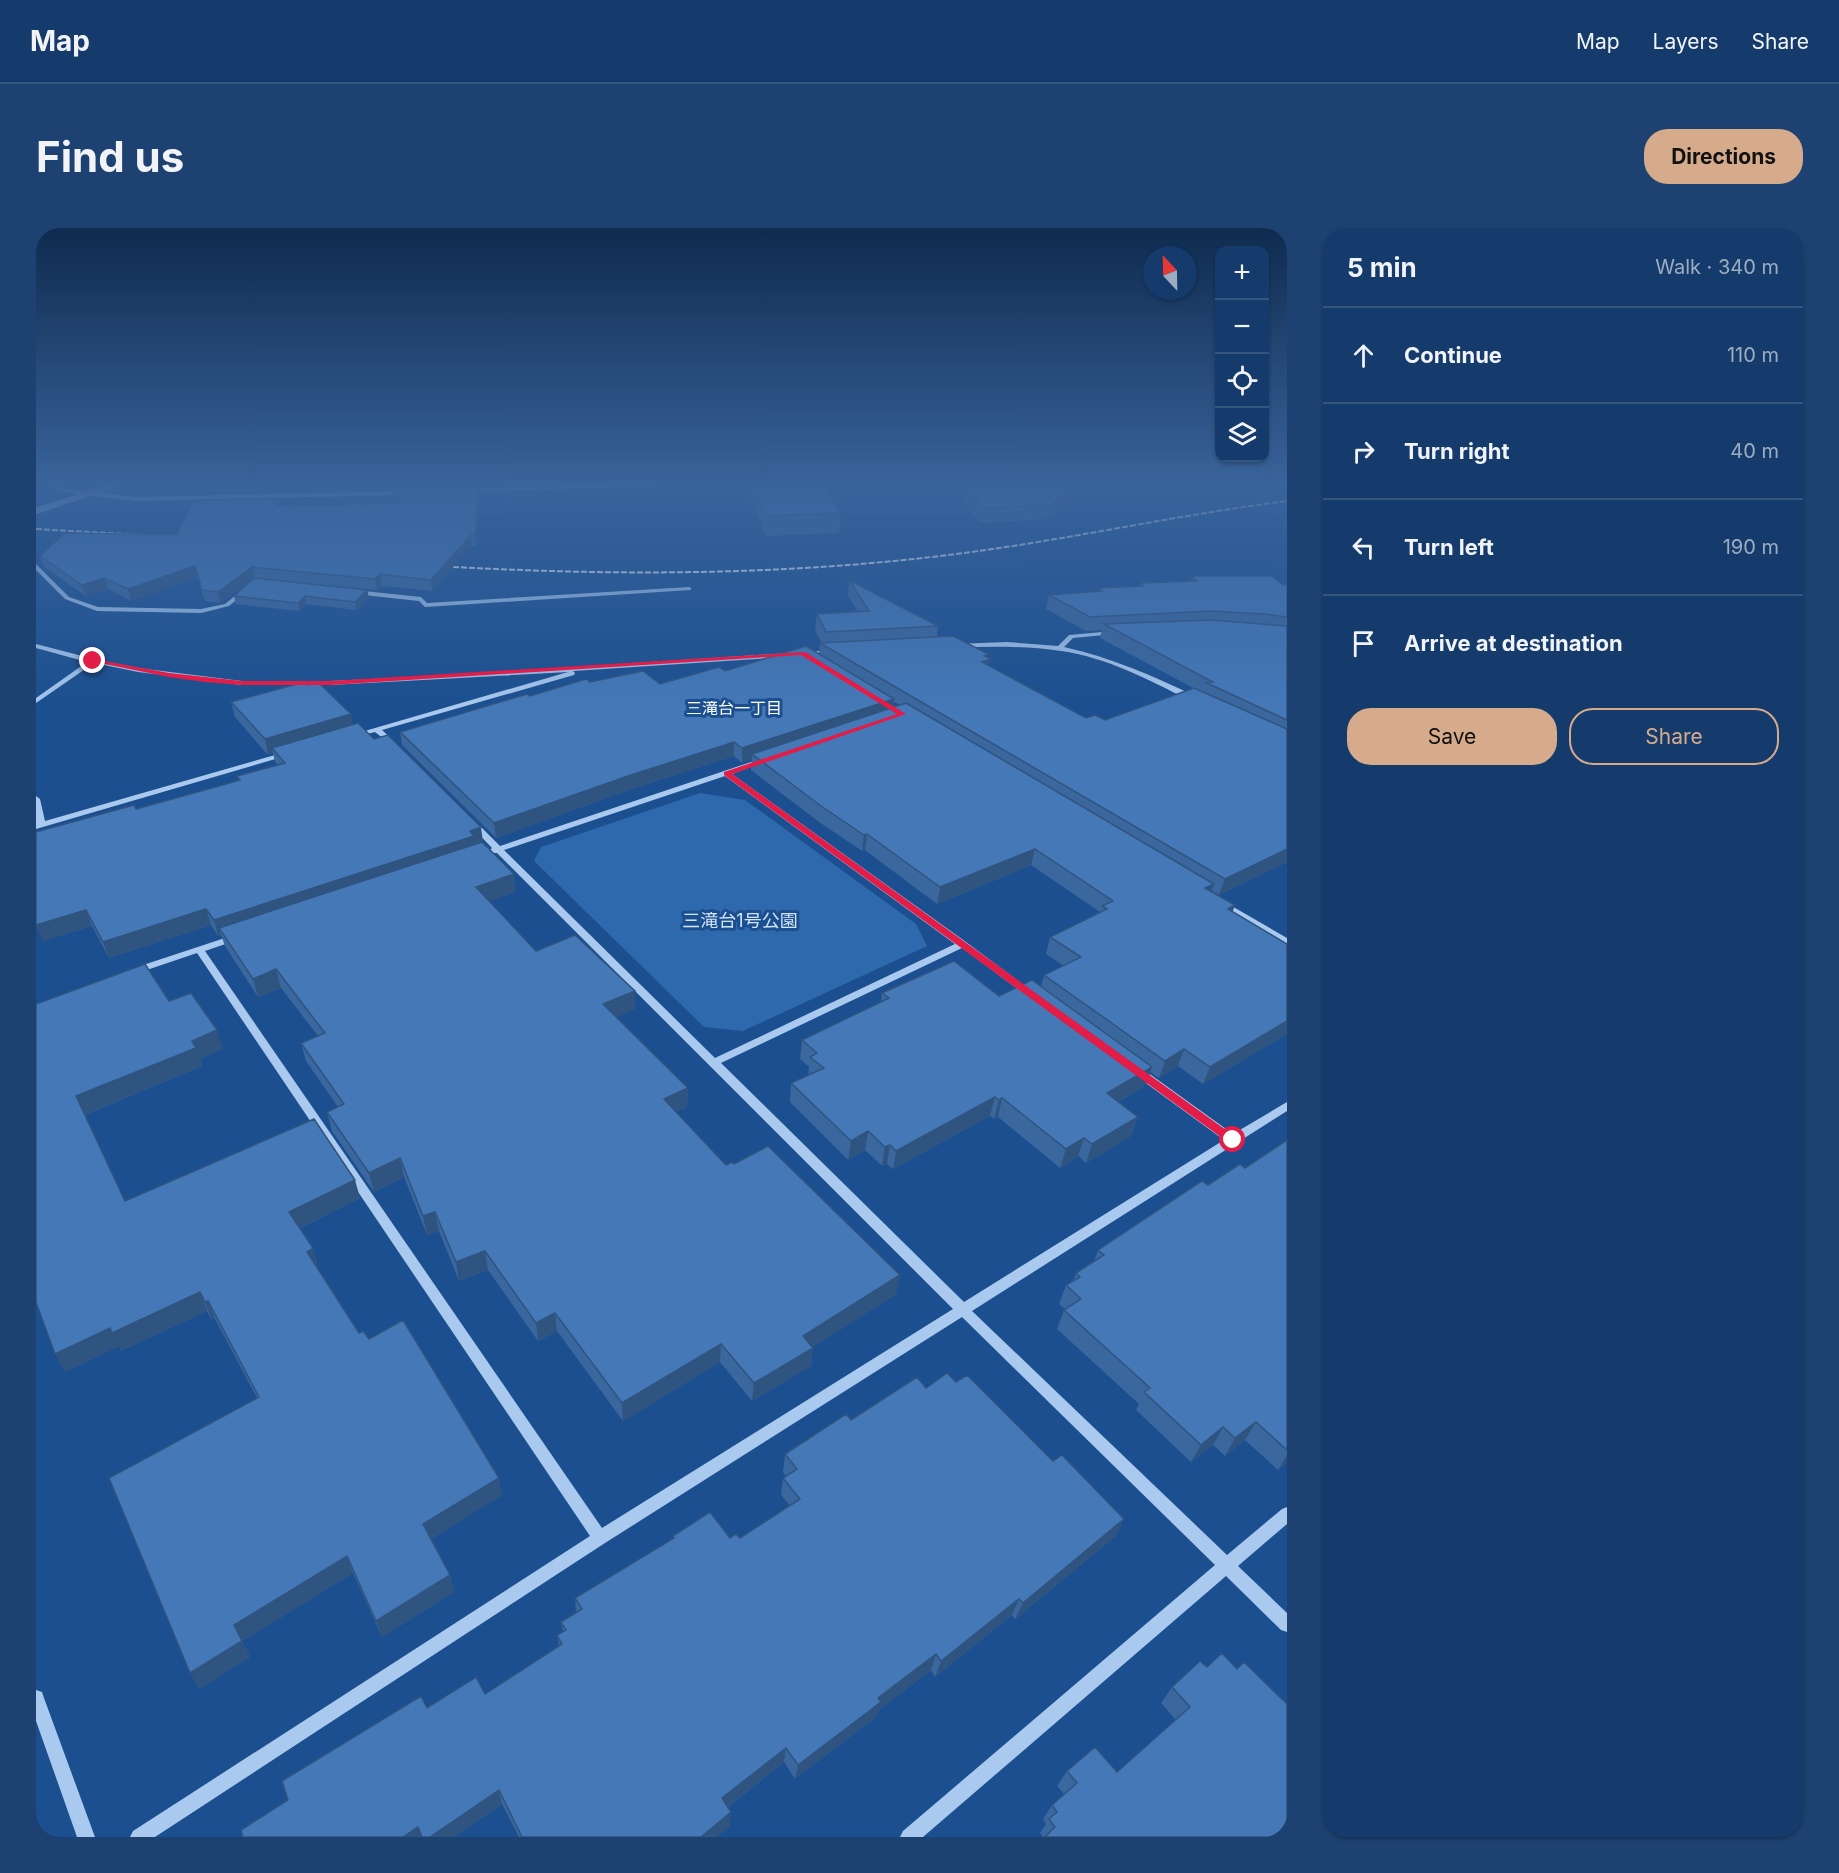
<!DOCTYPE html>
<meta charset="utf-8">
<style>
body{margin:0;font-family:Inter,"Noto Sans JP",sans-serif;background:#1d4271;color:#f1f3f6}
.controls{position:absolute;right:18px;top:18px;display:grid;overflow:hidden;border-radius:12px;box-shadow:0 2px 4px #0004}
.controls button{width:54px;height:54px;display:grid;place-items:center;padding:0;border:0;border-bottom:2px solid #33557e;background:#143b6b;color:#f1f3f6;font:30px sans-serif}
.compass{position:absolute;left:1107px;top:18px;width:54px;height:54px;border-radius:50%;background:#143b6b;box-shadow:0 2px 4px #0004;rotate:338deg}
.stop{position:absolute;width:18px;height:18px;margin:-14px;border:4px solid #e11d48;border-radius:50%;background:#fff}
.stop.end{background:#e11d48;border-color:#fff;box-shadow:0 2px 6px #0008}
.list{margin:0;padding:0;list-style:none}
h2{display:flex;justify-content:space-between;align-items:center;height:78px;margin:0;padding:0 24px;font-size:26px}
h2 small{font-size:20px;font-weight:400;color:#9dadc1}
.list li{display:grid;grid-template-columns:39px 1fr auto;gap:18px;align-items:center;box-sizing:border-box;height:96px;padding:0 24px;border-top:2px solid #33557e}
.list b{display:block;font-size:22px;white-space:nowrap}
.list em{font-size:20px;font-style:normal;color:#9dadc1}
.actions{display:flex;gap:12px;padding:18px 24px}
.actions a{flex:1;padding:14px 0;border:2px solid #d6ab8b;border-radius:24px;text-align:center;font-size:21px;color:#d6ab8b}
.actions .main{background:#d6ab8b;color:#111}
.icon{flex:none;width:33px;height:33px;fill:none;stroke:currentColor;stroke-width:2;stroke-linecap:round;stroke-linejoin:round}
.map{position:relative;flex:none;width:1251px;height:1609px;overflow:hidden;border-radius:24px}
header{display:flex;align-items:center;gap:36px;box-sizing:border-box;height:84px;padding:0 30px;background:#143b6b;border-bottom:2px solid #33557e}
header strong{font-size:28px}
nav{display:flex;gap:33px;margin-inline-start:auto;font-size:21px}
.intro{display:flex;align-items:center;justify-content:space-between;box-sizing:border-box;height:144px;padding:0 36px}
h1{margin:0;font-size:42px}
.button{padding:15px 27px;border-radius:24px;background:#d6ab8b;color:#111;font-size:21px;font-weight:700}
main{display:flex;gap:36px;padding:0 36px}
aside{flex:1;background:#143b6b;border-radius:24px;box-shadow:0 2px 4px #0004}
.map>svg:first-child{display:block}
</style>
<header>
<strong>Map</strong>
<nav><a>Map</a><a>Layers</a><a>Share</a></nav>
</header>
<div class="intro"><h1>Find us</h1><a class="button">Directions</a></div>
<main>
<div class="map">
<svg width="1251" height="1609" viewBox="0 0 1251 1609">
<rect width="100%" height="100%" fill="#1b4f8f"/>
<path fill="#2e69ad" d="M 664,565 L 709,572 L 880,696 L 891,718 L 707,803 L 668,799 L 498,633 L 505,619 Z"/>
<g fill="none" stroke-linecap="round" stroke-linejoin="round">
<path fill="#a9c9ee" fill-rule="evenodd" d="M 3,256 L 12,256 L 33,261 L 99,269 L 370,263 L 373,265 L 370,267 L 99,273 L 33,265 Z
M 577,256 L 628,256 L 625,258 L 430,264 L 427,262 L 430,260 Z
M 0,336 L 33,369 L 62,379 L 165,381 L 189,376 L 206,362 L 211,363 L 193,378 L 165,385 L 61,383 L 29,371 L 0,342 Z
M 653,359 L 655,360 L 655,362 L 389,379 L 383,373 L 318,366 L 315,364 L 318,362 L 385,369 L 391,375 Z
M 1077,403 L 1080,405 L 1079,406 L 1037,410 L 1028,419 C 1074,429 1117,448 1159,468 L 1159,472 L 1153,472 C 1113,452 1070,429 1025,423 C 991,418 955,418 920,420 L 917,418 L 920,416 L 971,414 L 1022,418 L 1033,407 Z
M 0,416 L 58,431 L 102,440 L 206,453 L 294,453 L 418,447 L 797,422 L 800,424 L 797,426 L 537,443 L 539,445 L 538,447 L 346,502 L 362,517 L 358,519 L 339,504 L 319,509 L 315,507 L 532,444 L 294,457 L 206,457 L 102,444 L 58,435 L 0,475 L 0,470 L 51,434 L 0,420 Z
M 246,525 L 252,525 L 253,527 L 0,601 L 0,568 L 4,571 L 9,593 Z
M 724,531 L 730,531 L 731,533 L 696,546 L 930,714 L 1000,766 L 999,768 L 991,768 L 926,720 L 685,835 L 928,1074 L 1188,912 L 1096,845 L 1095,842 L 1096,839 L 1104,839 L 1197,906 L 1251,874 L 1251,883 L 936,1083 L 1191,1327 L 1246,1281 L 1251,1279 L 1251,1296 L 1202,1338 L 1251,1385 L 1251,1404 L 1245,1402 L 1190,1348 L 887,1609 L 864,1609 L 867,1603 L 1179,1337 L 926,1089 L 569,1315 L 119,1609 L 94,1609 L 97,1603 L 554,1308 L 161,725 L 99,746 L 95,745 L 94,743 L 95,741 L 198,707 L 204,707 L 206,709 L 204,711 L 169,723 L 566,1300 L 917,1081 L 461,625 L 454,625 L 453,623 L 456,620 L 433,596 L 437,593 L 440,594 L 464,618 ZM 689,548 L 919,716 L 679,830 L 468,622 Z
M 1187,673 L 1251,710 L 1251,717 L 1184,678 L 1182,676 Z
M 0,1462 L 6,1464 L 8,1470 L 59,1609 L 41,1609 L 0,1493 Z"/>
<path stroke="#fff" stroke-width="2" stroke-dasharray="6 2" stroke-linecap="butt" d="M 0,301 L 124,308
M 401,338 C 574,348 748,348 920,326 C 1031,312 1140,287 1251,273"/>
<path stroke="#a9c9ee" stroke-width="6" d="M 0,283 L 81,256"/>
</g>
<path fill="#3a679d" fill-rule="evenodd" d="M 350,256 L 445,256 L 444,258 L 443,258 L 444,266 L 440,318 L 436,318 L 396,363 L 346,358 L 341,362 L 218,350 L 184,375 L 169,373 L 161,349 L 95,373 L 72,361 L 50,368 L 8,339 L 4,328 L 141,307 L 240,275 L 244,278 L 361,275 L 357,269 L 356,261 L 353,261 Z
M 713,256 L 788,256 L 804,285 L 803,305 L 730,308 L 712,266 Z
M 916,256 L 1032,256 L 1037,261 L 1034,275 L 1011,291 L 944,295 L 916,258 Z
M 1156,348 L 1251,357 L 1251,634 L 1183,667 L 1176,663 L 1176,664 L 1197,684 L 1251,716 L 1251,806 L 1167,856 L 1142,838 L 1123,850 L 1114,844 L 1110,857 L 1082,874 L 1102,889 L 1095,908 L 1050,935 L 1042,928 L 1024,940 L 962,889 L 958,891 L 954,888 L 857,941 L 851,936 L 846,938 L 829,922 L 812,932 L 754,874 L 755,855 L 772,848 L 773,839 L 764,831 L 766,812 L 845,774 L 846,765 L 963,768 L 1005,759 L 1008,747 L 1028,738 L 1010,726 L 1014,709 L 1064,684 L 995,637 L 901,676 L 829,622 L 826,623 L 783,594 L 715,542 L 716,531 L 706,535 L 698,528 L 596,561 L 460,610 L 366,517 L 364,504 L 494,468 L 554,454 L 624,456 L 689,443 L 783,426 L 784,415 L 785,414 L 779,402 L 781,386 L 822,384 L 812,368 L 813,352 L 902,398 L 901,409 L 952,426 L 951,429 L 954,439 L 1050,490 L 1069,492 L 1157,460 L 1064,410 L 1066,402 L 1050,403 L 1010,381 L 1013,367 L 1062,364 L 1063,360 L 1103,359 L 1104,355 L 1155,354 ZM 858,474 L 864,477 L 857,480 Z
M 331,362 L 333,370 L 320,382 L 270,376 L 264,383 L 200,376 L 198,368 Z
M 195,474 L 317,497 L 447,614 L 478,646 L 479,664 L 453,673 L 500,723 L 599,763 L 599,781 L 580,789 L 652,860 L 651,879 L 640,884 L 690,937 L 698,936 L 864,1047 L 860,1066 L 777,1119 L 775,1138 L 716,1173 L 684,1134 L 587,1193 L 521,1103 L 502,1113 L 452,1042 L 423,1053 L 403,1003 L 391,1007 L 368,949 L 338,964 L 296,903 L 291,884 L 302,879 L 270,833 L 265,815 L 282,808 L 245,760 L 222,769 L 189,718 L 185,707 L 182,708 L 175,697 L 73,730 L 56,698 L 7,713 L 0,697 L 100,581 L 203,553 L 201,548 L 242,537 L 239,534 L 237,525 L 232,527 L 199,489 Z
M 133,773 L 187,821 L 164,831 L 166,838 L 49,887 L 89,973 L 324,970 L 264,1000 L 277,1020 L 282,1039 L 281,1039 L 323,1105 L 333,1111 L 466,1267 L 395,1311 L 414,1347 L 418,1364 L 346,1409 L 317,1345 L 206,1413 L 214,1429 L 163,1461 L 221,1170 L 179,1091 L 176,1093 L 171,1083 L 85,1123 L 83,1118 L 29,1144 L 2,1080 L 0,776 Z
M 1251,912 L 1251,1234 L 1242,1242 L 1209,1212 L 1189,1228 L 1177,1217 L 1155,1234 L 1100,1182 L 1103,1176 L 1021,1101 L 1028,1082 L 1029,1081 L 1023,1076 L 1030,1057 L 1037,1053 L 1040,1045 L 1058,1034 L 1062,1022 L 1172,957 L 1209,940 Z
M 920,1154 L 1088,1291 L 1080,1308 L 979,1391 L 976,1387 L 899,1449 L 895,1442 L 843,1482 L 840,1489 L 759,1551 L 748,1534 L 692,1579 L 694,1598 L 680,1609 L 483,1609 L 466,1576 L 418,1609 L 207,1609 L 252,1572 L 391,1480 L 449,1466 L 523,1418 L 521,1407 L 527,1404 L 525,1394 L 540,1385 L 539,1370 L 637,1311 L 637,1308 L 704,1310 L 754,1278 L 745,1267 L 747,1250 L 750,1248 L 747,1244 L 749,1226 L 815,1192 L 890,1160 Z
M 1171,1439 L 1201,1441 L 1251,1609 L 1007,1609 L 1004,1605 L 1010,1596 L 1007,1591 L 1016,1577 L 1028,1566 L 1021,1558 L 1031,1543 L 1081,1544 L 1140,1492 L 1125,1475 L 1136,1459 Z"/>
<path fill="#305480" d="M 443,256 L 444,266 L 440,318 L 439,307 Z
M 1037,261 L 1034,275 L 1011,291 L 1014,277 Z
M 435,307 L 436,318 L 396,363 L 395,352 Z
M 159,338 L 161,349 L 95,373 L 92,361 Z
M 216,339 L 218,350 L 184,375 L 182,364 Z
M 344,346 L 346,358 L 341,362 L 339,351 Z
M 68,350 L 72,361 L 50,368 L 46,357 Z
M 331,362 L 333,370 L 320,382 L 319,374 Z
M 269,368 L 270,376 L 264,383 L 262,375 Z
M 952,426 L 951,432 L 955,431 L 952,446 L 943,449 L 948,428 Z
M 858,471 L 857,484 L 716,526 L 716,531 L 706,535 L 706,520 Z
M 315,486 L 318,502 L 236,520 L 237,525 L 232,527 L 229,511 Z
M 698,514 L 698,528 L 596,561 L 460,610 L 458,595 L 595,547 Z
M 445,599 L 447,614 L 183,700 L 185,707 L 182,708 L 178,692 Z
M 831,606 L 829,622 L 826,623 L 828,607 Z
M 999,621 L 995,637 L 901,676 L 904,659 Z
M 1251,621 L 1251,634 L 1183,667 L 1189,651 Z
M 478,646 L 479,664 L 442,677 L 440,659 Z
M 1178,656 L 1172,673 L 1169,660 Z
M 1199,677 L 1193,694 L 1192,681 Z
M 170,681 L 175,697 L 73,730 L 67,714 Z
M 50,682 L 56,698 L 7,713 L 0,697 Z
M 240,741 L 245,760 L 222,769 L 217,751 Z
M 599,763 L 599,781 L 568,795 L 567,776 Z
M 1251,793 L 1251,806 L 1167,856 L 1174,839 Z
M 181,802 L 187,821 L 164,831 L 166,838 L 48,887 L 40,868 L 156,813 Z
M 1148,821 L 1142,838 L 1123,850 L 1129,833 Z
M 1116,839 L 1110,857 L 1064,884 L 1071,865 Z
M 652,860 L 651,879 L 628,890 L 628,871 Z
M 959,869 L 954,888 L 857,941 L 860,923 Z
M 966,870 L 962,889 L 958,891 L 963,872 Z
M 1102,889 L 1095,908 L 1050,935 L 1056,916 Z
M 832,903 L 829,922 L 812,932 L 815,913 Z
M 1048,910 L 1042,928 L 1024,940 L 1030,921 Z
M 854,917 L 851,936 L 846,938 L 849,919 Z
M 364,930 L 368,949 L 338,964 L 333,945 Z
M 319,952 L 324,970 L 259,1002 L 253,984 Z
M 399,984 L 403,1003 L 391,1007 L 387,988 Z
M 277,1020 L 282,1039 L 276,1042 L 271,1024 Z
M 449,1023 L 452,1042 L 423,1053 L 420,1034 Z
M 864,1047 L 860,1066 L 765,1127 L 777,1120 L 775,1138 L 716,1173 L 718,1155 L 767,1108 Z
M 164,1064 L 171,1083 L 85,1123 L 83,1118 L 29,1144 L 19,1126 L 74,1100 Z
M 172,1073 L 179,1091 L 176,1093 L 169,1074 Z
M 519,1085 L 521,1103 L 502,1113 L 500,1095 Z
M 685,1116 L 684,1134 L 587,1193 L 586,1175 Z
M 1220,1194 L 1209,1212 L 1189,1228 L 1199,1210 Z
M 1187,1199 L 1177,1217 L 1155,1234 L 1165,1217 Z
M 1251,1227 L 1251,1234 L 1242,1242 Z
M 463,1250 L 466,1267 L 392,1313 L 387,1296 Z
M 1088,1291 L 1080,1308 L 979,1391 L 987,1375 Z
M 311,1328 L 317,1345 L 206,1413 L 214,1429 L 163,1461 L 154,1445 L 198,1397 Z
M 414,1347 L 418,1364 L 346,1409 L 340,1393 Z
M 983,1371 L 976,1387 L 899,1449 L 905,1433 Z
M 900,1426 L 895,1442 L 843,1482 L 840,1489 L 759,1551 L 762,1537 L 842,1470 Z
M 750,1520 L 748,1534 L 685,1584 L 686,1570 Z
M 463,1562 L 466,1576 L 418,1609 L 394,1609 Z
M 695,1584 L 694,1598 L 680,1609 L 665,1609 Z
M 382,1599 L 386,1609 L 367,1609 Z"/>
<path fill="#4478b7" stroke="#305480" stroke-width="1.5" d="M 443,256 L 439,307 L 435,307 L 395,352 L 344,346 L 339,351 L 216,339 L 182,364 L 166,362 L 159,338 L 92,361 L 68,350 L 46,357 L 4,328 L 29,305 L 141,307 L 156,274 L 167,272 L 239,270 L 237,275 L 243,275 L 242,278 L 365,275 L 356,259 Z
M 717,256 L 788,256 L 804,285 L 731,288 Z
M 927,256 L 1032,256 L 1037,261 L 1014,277 L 947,280 Z
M 1156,348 L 1236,348 L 1247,357 L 1251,357 L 1251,389 L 1229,386 L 1174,383 L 1054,389 L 1013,367 L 1066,363 L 1063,360 L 1107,358 L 1104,355 L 1160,353 Z
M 218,350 L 331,362 L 319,374 L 269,368 L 262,375 L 198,368 Z
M 813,352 L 902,398 L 790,404 L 781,386 L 833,383 Z
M 1175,392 L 1251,398 L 1251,492 L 1171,455 L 1177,454 L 1068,396 Z
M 917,408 L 952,426 L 948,428 L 955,431 L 946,434 L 1050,490 L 1059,487 L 1069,492 L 1158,460 L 1251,501 L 1251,621 L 1189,651 L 784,415 Z
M 770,418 L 858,471 L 706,520 L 698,514 L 595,547 L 458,595 L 364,504 L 491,466 L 494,468 L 550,451 L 554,454 L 607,443 L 624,456 L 683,439 L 689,443 Z
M 268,454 L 271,457 L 282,454 L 315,486 L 229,511 L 195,474 Z
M 870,475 L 1178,656 L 1169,660 L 1199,677 L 1192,681 L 1251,716 L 1251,793 L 1174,839 L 1148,821 L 1129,833 L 1008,747 L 1045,729 L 1014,709 L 1071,681 L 1066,678 L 1077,673 L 999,621 L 904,659 L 831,606 L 828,607 L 785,578 L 716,526 Z
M 322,495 L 338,511 L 352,507 L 445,599 L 434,603 L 438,608 L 178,692 L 170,681 L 67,714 L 50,682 L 0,697 L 0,604 L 98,577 L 100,581 L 204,552 L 201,548 L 249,535 L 236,520 Z
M 446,614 L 478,646 L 440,659 L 500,723 L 539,707 L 599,763 L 567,776 L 652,860 L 628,871 L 690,937 L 696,934 L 698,936 L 732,918 L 864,1047 L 767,1108 L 777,1120 L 718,1155 L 685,1116 L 586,1175 L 519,1085 L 500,1095 L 449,1023 L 420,1034 L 399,984 L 387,988 L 364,930 L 333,945 L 291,884 L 308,876 L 265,815 L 289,805 L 240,741 L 217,751 L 183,700 Z
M 918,733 L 963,768 L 996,752 L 1116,839 L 1071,865 L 1102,889 L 1056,916 L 1048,910 L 1030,921 L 966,870 L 963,872 L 959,869 L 860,923 L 854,917 L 849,919 L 832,903 L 815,913 L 755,855 L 788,840 L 774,829 L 781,825 L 766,812 L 853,770 L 846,765 Z
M 109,736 L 133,773 L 155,765 L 181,802 L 156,813 L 160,820 L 40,868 L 89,973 L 278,891 L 319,952 L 253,984 L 277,1020 L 271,1024 L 323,1105 L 327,1103 L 333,1111 L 367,1092 L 463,1250 L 387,1296 L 414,1347 L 340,1393 L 311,1328 L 198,1397 L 206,1413 L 154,1445 L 73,1250 L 223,1169 L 172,1073 L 169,1074 L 164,1064 L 76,1105 L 74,1100 L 19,1126 L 0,1074 L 0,776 Z
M 1251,912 L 1251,1222 L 1220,1194 L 1199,1210 L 1187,1199 L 1165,1217 L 1108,1164 L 1114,1160 L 1028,1082 L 1045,1071 L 1030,1057 L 1044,1049 L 1040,1045 L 1068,1027 L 1062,1022 L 1166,953 L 1172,957 L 1204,936 L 1209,940 Z
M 911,1145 L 920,1154 L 931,1147 L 1017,1233 L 1026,1227 L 1088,1291 L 987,1375 L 983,1371 L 905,1433 L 900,1426 L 842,1470 L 845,1474 L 762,1537 L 750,1520 L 686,1570 L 695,1584 L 665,1609 L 486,1609 L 463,1562 L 394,1609 L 386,1609 L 382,1599 L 367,1609 L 207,1609 L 205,1602 L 252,1572 L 246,1553 L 385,1468 L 391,1480 L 440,1449 L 449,1466 L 526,1416 L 521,1407 L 530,1402 L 525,1394 L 546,1381 L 539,1370 L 638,1310 L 637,1308 L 674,1284 L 694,1310 L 700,1306 L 704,1310 L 764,1271 L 747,1250 L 761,1241 L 749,1226 L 810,1186 L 815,1192 L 881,1149 L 890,1160 Z
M 1186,1425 L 1201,1441 L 1208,1434 L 1251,1476 L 1251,1609 L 1009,1609 L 1019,1599 L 1013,1591 L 1021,1584 L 1016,1577 L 1041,1555 L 1031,1543 L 1059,1519 L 1081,1544 L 1154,1479 L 1136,1459 L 1164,1433 L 1171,1439 Z"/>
<linearGradient id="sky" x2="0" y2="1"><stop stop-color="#0f2b4f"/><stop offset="0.53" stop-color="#39639b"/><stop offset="1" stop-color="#39639b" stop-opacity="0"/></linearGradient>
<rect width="1251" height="481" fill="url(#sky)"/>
<path fill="#e11d48" d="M 769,424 L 870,486 L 696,546 L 1201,910 L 1201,915 L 1193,915 L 688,547 L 688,544 L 861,486 L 765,427 L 294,457 L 206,457 L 169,454 L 133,449 L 54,433 L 57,431 L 133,445 L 169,449 L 206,453 L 294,453 Z"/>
<g text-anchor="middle" stroke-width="6" stroke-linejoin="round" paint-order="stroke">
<g font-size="16" fill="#fff" stroke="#1b4f8f">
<text x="698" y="486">三滝台一丁目</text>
</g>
<g font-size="18" fill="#cfe3fa" stroke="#1b4f8f">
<text x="704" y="699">三滝台1号公園</text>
</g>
</g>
</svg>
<div class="controls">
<button>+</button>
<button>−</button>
<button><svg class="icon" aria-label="locate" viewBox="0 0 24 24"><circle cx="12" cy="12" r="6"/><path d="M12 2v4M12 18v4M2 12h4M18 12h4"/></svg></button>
<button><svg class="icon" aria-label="layers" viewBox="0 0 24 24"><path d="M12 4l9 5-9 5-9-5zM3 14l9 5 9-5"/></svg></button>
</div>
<svg class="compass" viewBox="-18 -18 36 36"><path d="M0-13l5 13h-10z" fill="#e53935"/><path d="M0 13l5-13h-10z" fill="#9dadc1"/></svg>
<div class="stop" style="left:1197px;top:912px"></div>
<div class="stop end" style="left:57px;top:433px"></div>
</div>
<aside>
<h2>5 min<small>Walk · 340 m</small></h2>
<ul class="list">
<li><svg class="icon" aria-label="ahead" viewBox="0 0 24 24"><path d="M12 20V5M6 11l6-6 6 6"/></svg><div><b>Continue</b></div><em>110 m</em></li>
<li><svg class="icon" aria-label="right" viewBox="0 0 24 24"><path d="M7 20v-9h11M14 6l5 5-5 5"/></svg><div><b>Turn right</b></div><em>40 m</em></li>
<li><svg class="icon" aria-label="left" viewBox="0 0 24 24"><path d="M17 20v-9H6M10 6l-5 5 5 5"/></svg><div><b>Turn left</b></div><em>190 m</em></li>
<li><svg class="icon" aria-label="arrive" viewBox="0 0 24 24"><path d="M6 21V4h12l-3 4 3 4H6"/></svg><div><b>Arrive at destination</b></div></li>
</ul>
<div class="actions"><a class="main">Save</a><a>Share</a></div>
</aside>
</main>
